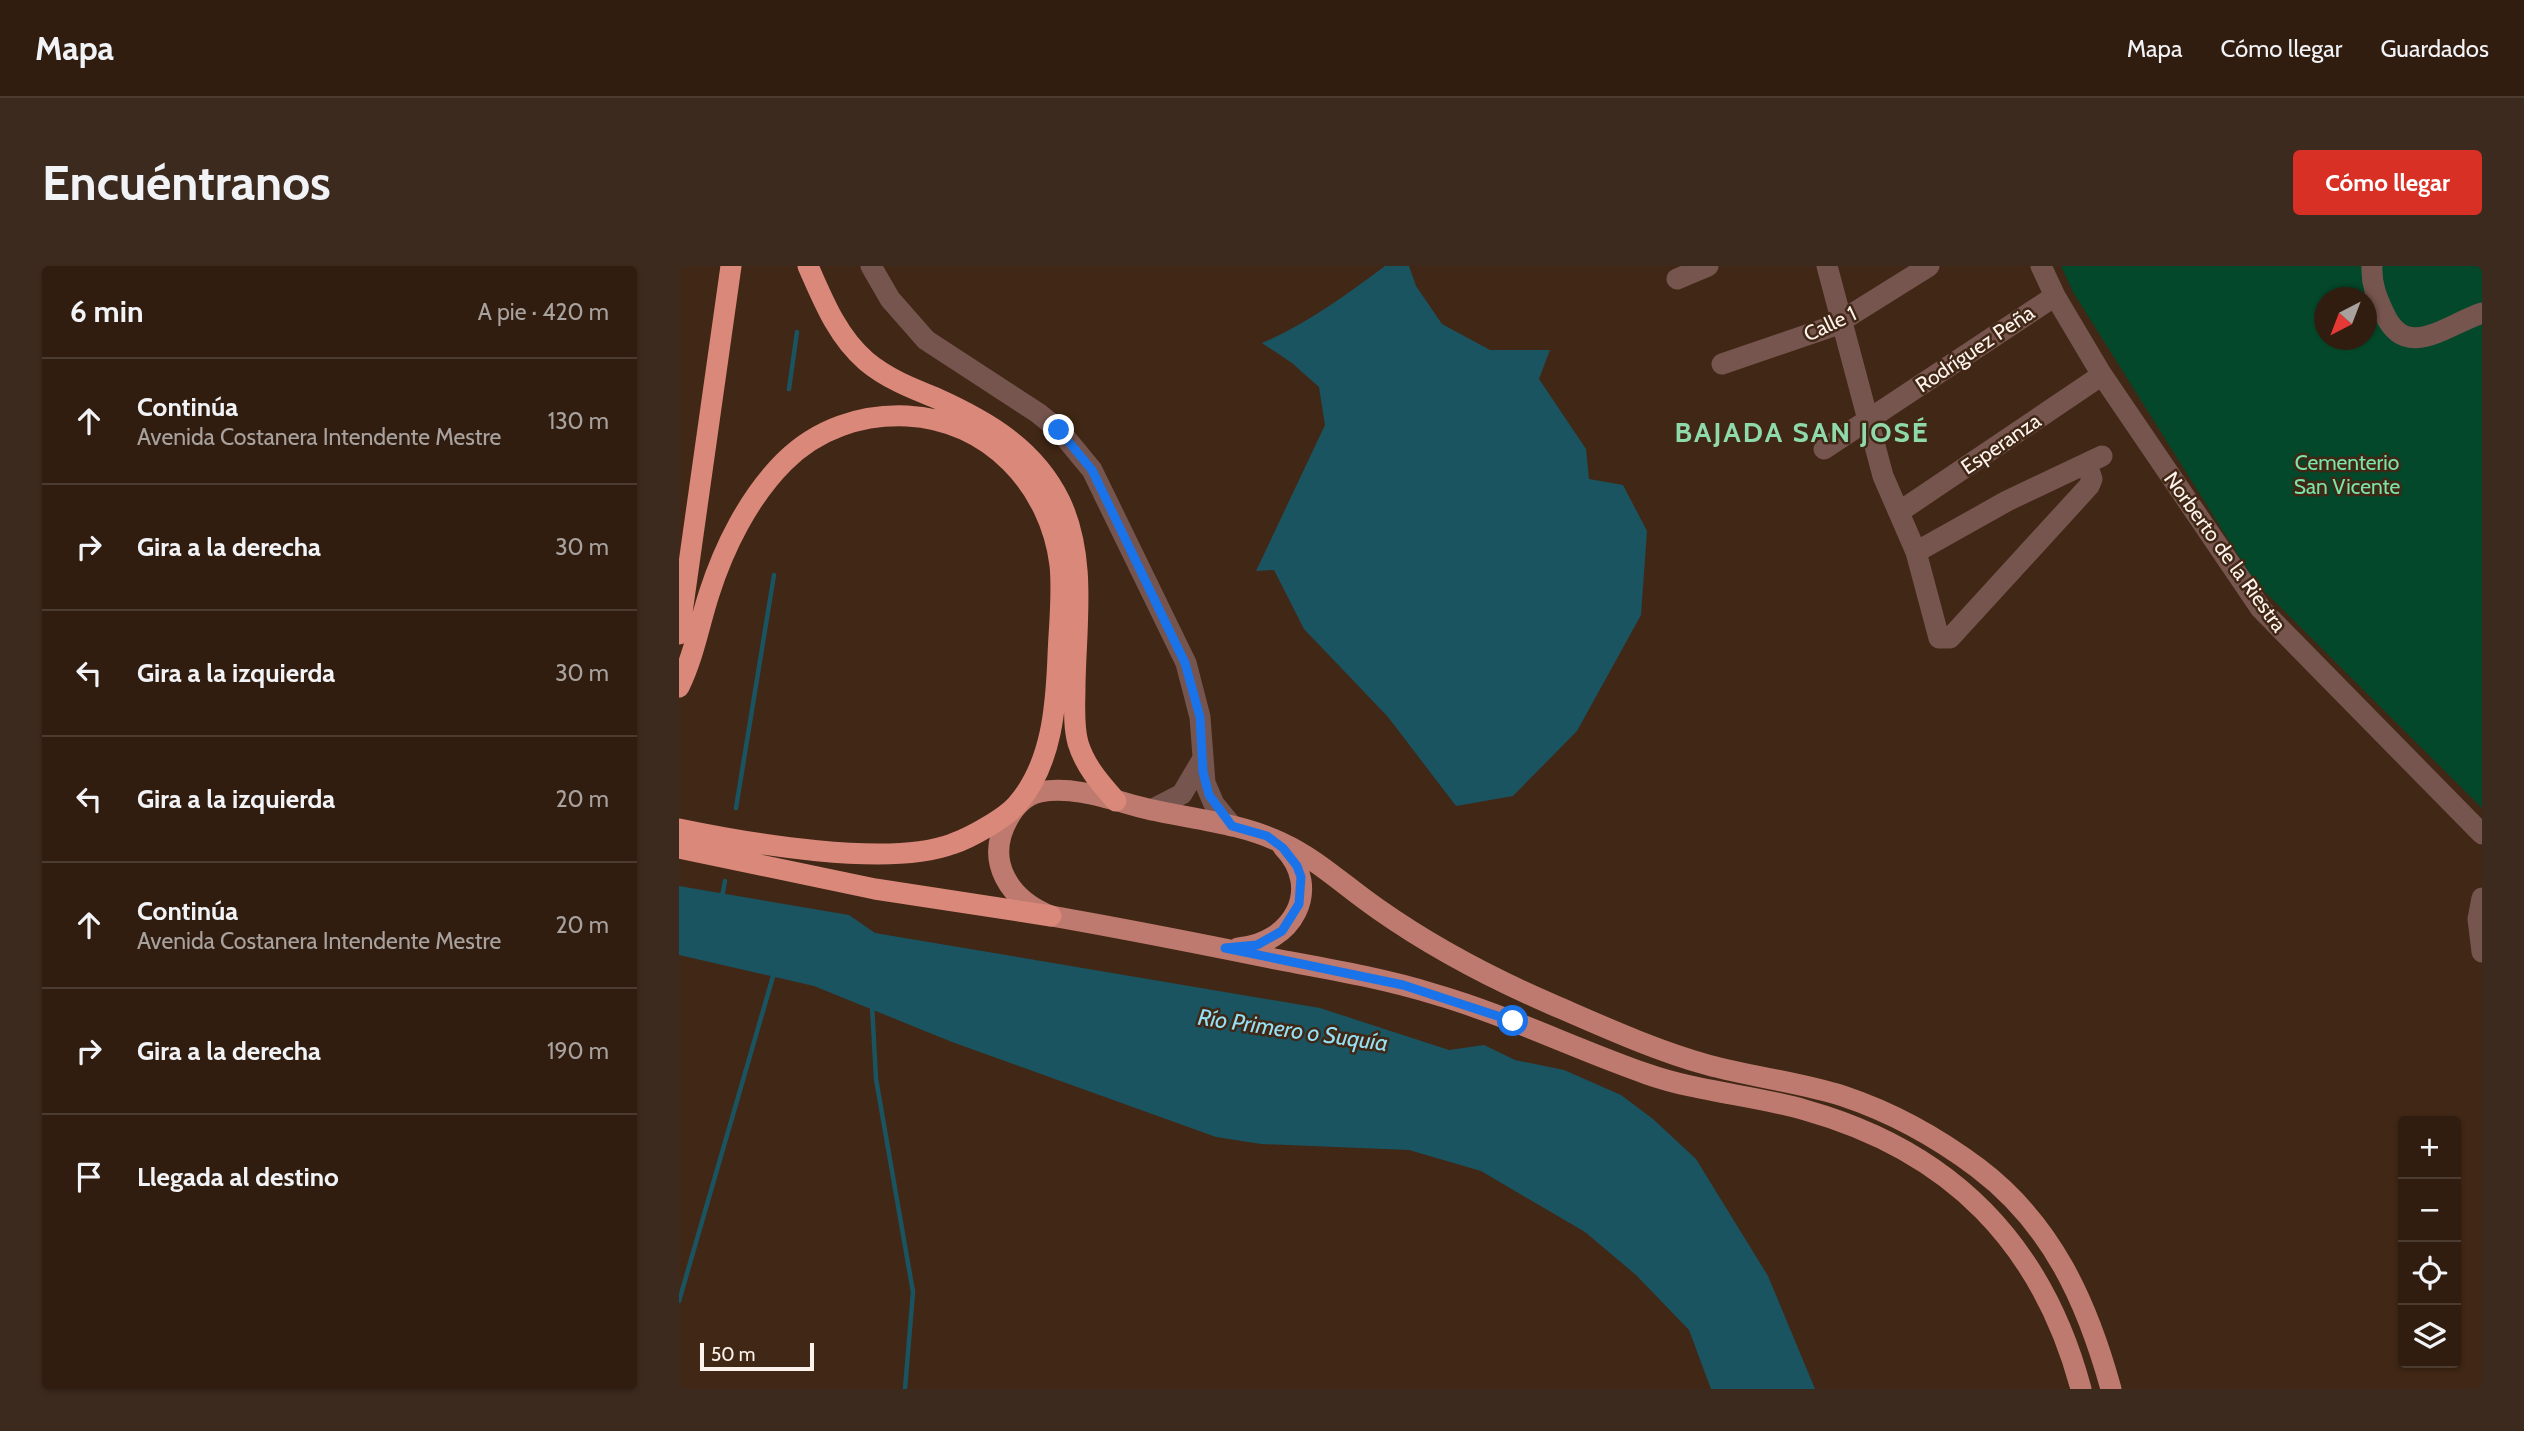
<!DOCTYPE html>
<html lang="es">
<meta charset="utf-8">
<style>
body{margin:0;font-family:Cabin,sans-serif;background:#3d2a1e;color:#f1f3f6}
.controls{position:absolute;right:21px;bottom:21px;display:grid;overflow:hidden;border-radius:7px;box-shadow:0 2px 5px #0004}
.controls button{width:63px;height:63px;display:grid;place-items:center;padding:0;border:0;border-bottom:2px solid #4c3b30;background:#311d10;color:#f1f3f6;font:35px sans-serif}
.compass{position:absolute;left:1635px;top:21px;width:63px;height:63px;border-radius:50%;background:#311d10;box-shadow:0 2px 5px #0004;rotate:222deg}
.scale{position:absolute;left:21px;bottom:18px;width:114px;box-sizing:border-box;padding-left:7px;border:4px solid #fdf3ec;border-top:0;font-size:19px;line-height:24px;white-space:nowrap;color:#fdf3ec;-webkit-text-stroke:5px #412715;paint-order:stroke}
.stop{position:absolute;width:21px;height:21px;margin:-16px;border:5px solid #1a73e8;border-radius:50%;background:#fff}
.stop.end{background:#1a73e8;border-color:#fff;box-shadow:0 2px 7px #0008}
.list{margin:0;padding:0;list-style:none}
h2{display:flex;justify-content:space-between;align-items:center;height:91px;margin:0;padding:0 28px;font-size:30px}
h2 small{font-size:23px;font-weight:400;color:#a8a29f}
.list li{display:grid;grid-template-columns:46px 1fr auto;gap:21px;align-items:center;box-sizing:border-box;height:126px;padding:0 28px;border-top:2px solid #4c3b30}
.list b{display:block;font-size:26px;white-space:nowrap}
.list p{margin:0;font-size:23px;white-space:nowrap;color:#a8a29f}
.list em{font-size:23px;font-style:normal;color:#a8a29f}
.icon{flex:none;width:38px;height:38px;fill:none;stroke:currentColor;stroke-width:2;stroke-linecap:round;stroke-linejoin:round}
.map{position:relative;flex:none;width:1803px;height:1123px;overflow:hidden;border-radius:7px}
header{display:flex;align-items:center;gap:42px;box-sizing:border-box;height:98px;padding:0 35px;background:#311d10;border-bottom:2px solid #4c3b30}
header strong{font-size:33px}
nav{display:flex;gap:38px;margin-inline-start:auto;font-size:24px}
.intro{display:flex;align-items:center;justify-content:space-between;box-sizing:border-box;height:168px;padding:0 42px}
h1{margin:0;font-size:49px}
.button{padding:18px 32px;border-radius:7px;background:#d93025;color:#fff;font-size:24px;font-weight:700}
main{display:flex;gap:42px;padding:0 42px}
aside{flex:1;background:#311d10;border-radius:7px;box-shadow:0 2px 5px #0004}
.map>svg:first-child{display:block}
</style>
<header>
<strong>Mapa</strong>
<nav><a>Mapa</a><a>Cómo llegar</a><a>Guardados</a></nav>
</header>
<div class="intro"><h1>Encuéntranos</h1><a class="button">Cómo llegar</a></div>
<main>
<aside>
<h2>6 min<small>A pie · 420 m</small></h2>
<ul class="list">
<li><svg class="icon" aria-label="ahead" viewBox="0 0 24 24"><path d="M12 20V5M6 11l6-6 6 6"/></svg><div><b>Continúa</b><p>Avenida Costanera Intendente Mestre</p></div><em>130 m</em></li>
<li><svg class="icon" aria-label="right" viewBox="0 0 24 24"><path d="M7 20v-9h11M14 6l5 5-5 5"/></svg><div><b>Gira a la derecha</b></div><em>30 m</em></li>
<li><svg class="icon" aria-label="left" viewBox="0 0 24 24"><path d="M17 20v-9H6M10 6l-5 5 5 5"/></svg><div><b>Gira a la izquierda</b></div><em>30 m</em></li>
<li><svg class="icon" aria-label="left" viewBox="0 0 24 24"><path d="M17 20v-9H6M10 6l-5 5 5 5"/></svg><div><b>Gira a la izquierda</b></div><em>20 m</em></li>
<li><svg class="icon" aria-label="ahead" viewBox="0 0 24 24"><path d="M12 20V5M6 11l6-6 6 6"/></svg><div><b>Continúa</b><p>Avenida Costanera Intendente Mestre</p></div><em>20 m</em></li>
<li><svg class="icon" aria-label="right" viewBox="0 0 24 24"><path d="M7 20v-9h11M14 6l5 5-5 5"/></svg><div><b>Gira a la derecha</b></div><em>190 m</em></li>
<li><svg class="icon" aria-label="arrive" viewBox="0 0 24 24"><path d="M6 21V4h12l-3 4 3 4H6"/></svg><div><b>Llegada al destino</b></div></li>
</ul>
</aside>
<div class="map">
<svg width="1803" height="1123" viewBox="0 0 1803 1123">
<rect width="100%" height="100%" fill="#412715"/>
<path fill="#03482a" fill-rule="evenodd" d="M 1382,0 L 1803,0 L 1803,542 L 1576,316 L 1394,26 ZM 1646,32 L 1688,32 L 1688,74 L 1646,74 Z"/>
<path fill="#1a5461" d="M 706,0 L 730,0 L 737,20 L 763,58 L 811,84 L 871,84 L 860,113 L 907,183 L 910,213 L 944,219 L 968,265 L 962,349 L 898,465 L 834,530 L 777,540 L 709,451 L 625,363 L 595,304 L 577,305 L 646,159 L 640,121 L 613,97 L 583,77 C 628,58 667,29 706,0 Z
M 0,620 L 170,649 L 196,667 L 641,742 L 770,784 L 805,779 L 836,794 L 885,804 L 942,829 L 974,853 L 1017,893 L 1089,1010 L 1136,1123 L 1032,1123 L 1010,1064 L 957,1009 L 906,966 L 802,905 L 730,884 L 582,878 L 537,871 L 273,776 L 135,720 L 0,689 Z"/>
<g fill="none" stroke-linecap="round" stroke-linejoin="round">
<path stroke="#1a5461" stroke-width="4.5" d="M 110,123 L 118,66
M 57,542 L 95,309
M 43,631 L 46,615
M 193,739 L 197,813 L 234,1026 L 226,1123
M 0,1035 L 95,707"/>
<path stroke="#77554f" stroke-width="21" d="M 192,0 L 211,33 L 247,74 L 359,147 L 380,164 L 413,204 L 507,397 L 521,451 L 526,517 L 535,538 L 553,560
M 1148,0 L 1204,210 L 1237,286 L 1260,372 L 1271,372 L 1410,220 L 1413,213 L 1408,198
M 1362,0 L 1376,30 L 1423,109 L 1582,343 L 1803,568
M 1693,0 C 1692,18 1698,32 1705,47 C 1727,96 1767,59 1803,47
M 998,13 L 1029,0
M 1043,98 L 1154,60 L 1250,0
M 1145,183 L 1376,30
M 1220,246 L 1423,109
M 1237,286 L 1328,235 L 1423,190
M 472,544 L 503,528 L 523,494
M 1803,632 L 1799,653 L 1803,686"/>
<path stroke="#be7a6e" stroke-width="21" d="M 559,682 C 613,678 645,623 604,581
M 1402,1123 C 1363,977 1272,885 1126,844 C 1074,829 1019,826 968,808 C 896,783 828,749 755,728 C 703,712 649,703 596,693 C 522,678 447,663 372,650 C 331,634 305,596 329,553 C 336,540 347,529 361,526 C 395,519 436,535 469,543 C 513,553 562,557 603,577 C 638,593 667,621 699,643 C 753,681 812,712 872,738 C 923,760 975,784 1029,799 C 1073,811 1120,816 1164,830 C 1212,846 1259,872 1299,902 C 1373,958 1408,1036 1432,1123"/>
<path stroke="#da887a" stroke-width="21" d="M 129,0 C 144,34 158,70 187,95 C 207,112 232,122 257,132 C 308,155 355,182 381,235 C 408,292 397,358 396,419 C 396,438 394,459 399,477 C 406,500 421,517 437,535
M 0,368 L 52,0
M 0,421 C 15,390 20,359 30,328 C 45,281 70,231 105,196 C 138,163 182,148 228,150 C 310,154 371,219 381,299 C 384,329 380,360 379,390 C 377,440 373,496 340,536 C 329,551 291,572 273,578 C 209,602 68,577 0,563
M 0,582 L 196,623 L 372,650"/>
</g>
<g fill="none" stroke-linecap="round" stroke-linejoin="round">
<path stroke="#1a73e8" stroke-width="9" d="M 380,164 L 413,204 L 506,397 L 521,451 L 524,506 L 530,529 L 553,560 L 588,570 L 604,582 L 618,600 L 622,611 L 620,638 L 603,665 L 578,679 L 546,682 L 724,719 L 834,755"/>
</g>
<g text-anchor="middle" stroke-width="5" stroke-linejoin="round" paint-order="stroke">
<g font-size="21" fill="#fdf3ec" stroke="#412715">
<text transform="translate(1151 58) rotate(-25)" y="7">Calle 1</text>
<text transform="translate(1296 83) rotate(-34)" y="7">Rodríguez Peña</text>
<text transform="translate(1322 178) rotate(-34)" y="7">Esperanza</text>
<text transform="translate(1546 286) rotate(54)" y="7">Norberto de la Riestra</text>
</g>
<g font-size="21" fill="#79e5a9" stroke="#412715">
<text x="1668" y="204">Cementerio<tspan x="1668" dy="24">San Vicente</tspan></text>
</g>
<g font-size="23" font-style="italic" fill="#94e0f4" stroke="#412715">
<text transform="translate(614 764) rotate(8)" y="8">Río Primero o Suquía</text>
</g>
<g font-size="28" font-weight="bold" letter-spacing="2" fill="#8fdaaa" stroke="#412715">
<text x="1123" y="176">BAJADA SAN JOSÉ</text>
</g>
</g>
</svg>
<div class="controls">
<button>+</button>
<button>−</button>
<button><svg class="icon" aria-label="locate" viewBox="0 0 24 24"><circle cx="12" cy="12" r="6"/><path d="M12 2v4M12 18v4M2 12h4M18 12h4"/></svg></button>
<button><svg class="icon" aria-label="layers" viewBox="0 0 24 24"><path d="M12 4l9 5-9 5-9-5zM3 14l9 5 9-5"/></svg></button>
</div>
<svg class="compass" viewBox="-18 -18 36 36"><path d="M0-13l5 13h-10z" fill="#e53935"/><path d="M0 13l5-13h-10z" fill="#a8a29f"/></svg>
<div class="scale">50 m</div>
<div class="stop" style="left:834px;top:755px"></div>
<div class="stop end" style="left:380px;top:164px"></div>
</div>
</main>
